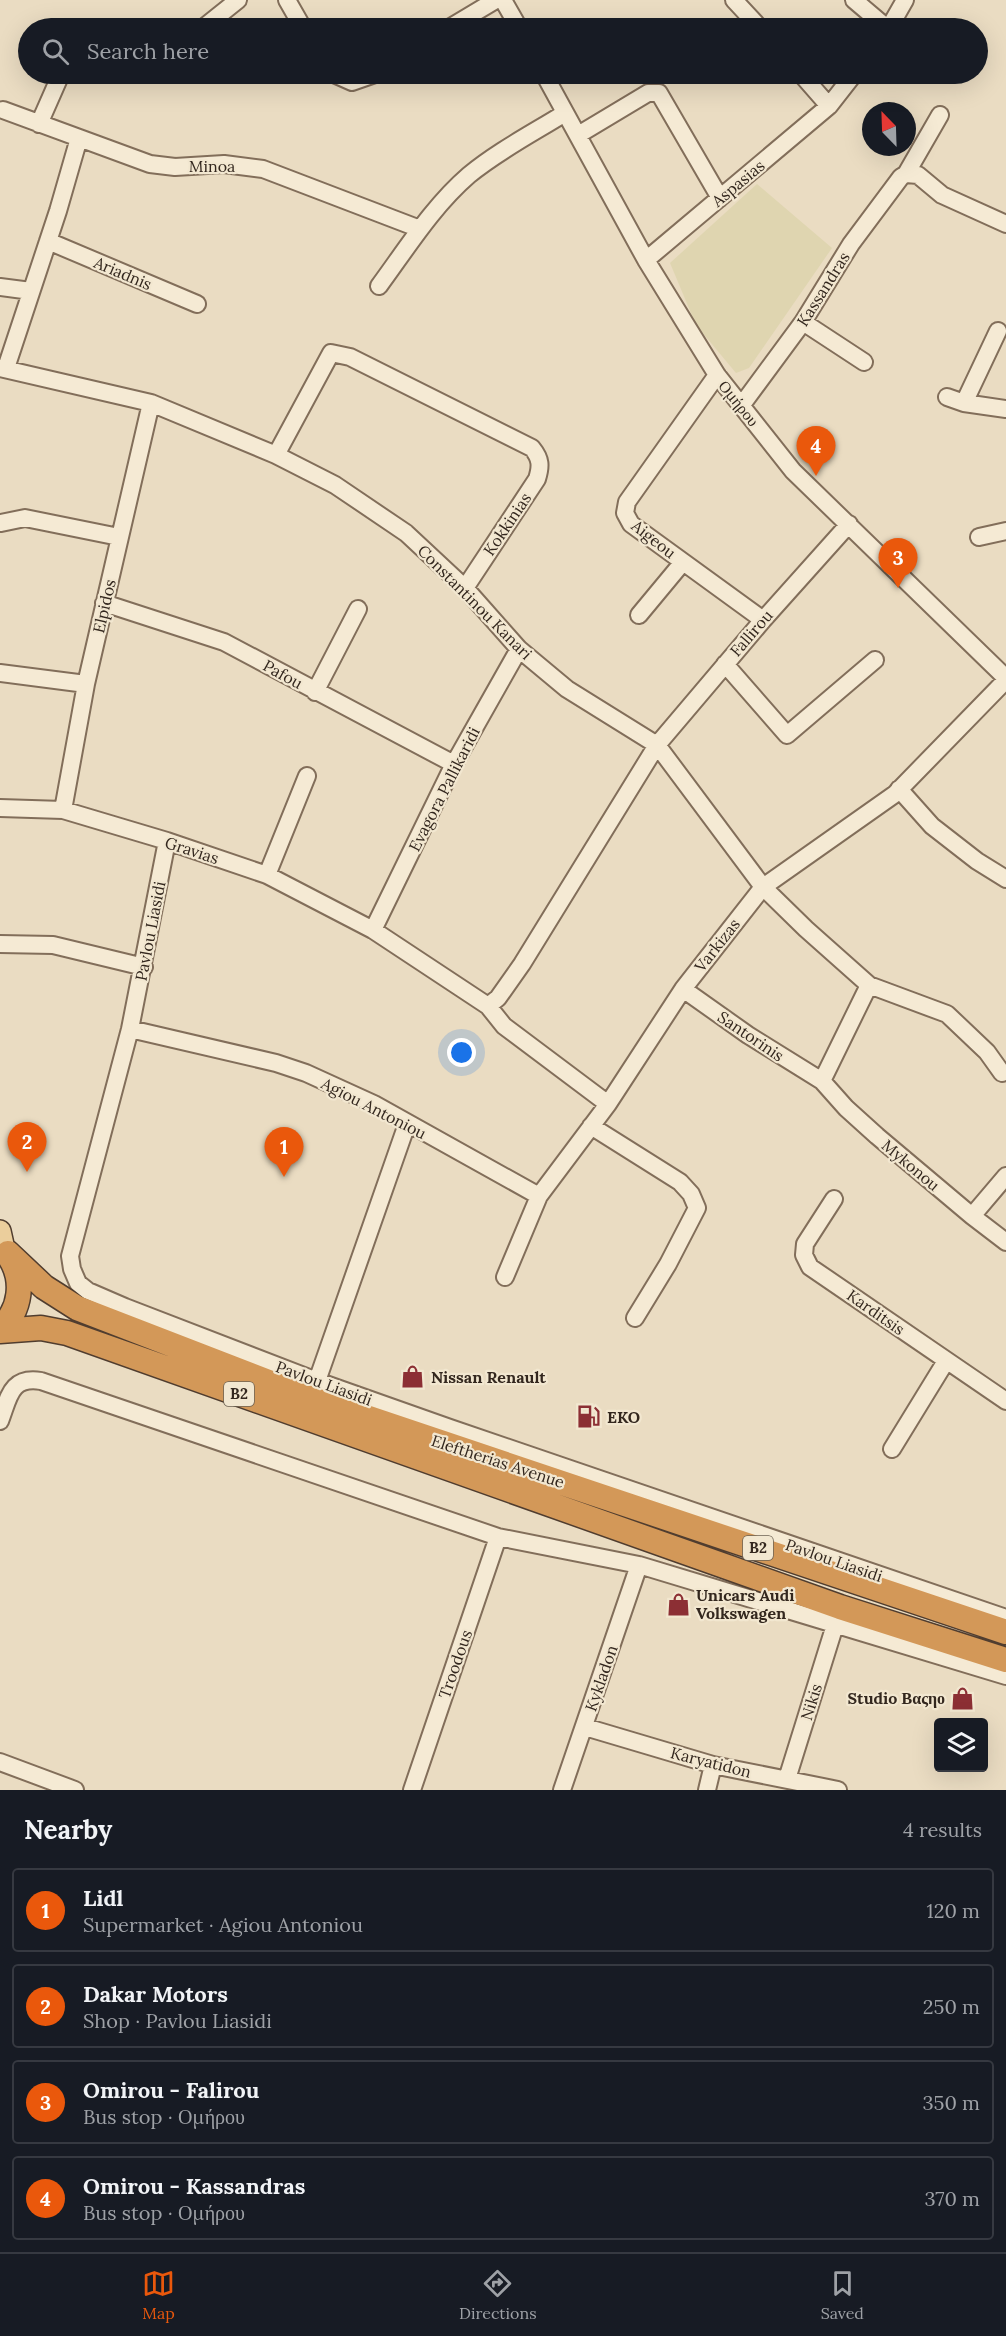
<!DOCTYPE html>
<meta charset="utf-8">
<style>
body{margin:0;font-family:Lora,serif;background:#242831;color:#f1f3f6}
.controls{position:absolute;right:18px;bottom:18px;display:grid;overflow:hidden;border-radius:6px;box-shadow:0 6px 24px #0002}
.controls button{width:54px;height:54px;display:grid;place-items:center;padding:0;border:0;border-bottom:2px solid #363941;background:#171b24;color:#f1f3f6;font:30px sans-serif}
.compass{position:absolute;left:862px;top:102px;width:54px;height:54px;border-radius:50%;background:#171b24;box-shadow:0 6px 24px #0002;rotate:337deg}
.you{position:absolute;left:462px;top:1053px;width:21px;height:21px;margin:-15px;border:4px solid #fff;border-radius:50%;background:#1a73e8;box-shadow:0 0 0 9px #1a73e833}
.badge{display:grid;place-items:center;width:39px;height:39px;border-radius:50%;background:#ea580c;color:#fff;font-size:20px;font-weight:700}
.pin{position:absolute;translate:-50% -50px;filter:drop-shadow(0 2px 3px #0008)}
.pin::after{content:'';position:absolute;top:32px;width:21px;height:18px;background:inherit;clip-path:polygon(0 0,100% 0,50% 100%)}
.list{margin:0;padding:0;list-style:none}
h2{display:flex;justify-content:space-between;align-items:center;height:78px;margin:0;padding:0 24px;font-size:26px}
h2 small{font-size:20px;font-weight:400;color:#9ea1a6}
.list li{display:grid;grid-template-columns:39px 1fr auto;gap:18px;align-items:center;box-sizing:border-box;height:84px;margin:0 12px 12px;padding:0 12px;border:2px solid #363941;border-radius:6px}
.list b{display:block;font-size:22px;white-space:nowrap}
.list p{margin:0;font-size:20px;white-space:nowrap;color:#9ea1a6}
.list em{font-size:20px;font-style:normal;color:#9ea1a6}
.icon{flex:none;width:33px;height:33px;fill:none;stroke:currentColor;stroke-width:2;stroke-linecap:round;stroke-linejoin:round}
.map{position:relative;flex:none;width:1006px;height:1790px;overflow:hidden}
.search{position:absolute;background:#171b24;box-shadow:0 6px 24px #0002;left:18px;right:18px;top:18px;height:66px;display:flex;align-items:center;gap:15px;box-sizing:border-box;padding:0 21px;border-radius:33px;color:#9ea1a6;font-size:22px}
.sheet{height:462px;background:#171b24}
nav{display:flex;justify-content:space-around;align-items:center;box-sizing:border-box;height:84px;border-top:2px solid #363941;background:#171b24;font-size:16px;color:#9ea1a6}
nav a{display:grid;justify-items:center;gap:3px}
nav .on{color:#ea580c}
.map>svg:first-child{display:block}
</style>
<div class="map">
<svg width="1006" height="1790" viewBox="0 0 1006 1790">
<rect width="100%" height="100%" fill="#eadcc2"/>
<path fill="#dfd5b0" d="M 757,184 L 832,248 L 749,368 L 736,373 L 696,325 L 670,263 Z"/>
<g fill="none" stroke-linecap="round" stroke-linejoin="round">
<defs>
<path id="minor" d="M 287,0 L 303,28
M 503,0 L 519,28
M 734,0 L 760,28
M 854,0 L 887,28
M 203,28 L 238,0
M 449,28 L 496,0
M 889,28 L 905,0
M 334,74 L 352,82 L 375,74
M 544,74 L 646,260 L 717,375 L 793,471 L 1006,678
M 801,74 L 829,106
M 3,110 L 150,164 L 175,167 L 224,164 L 263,169 L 420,229
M 39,124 L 61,74
M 578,135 L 648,93 L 659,93 L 720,198
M 906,174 L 918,175 L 942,195 L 1006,224
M 48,241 L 197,304
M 646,260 L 829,106 L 854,74
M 379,286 C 407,248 433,206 469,175 C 498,151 533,133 565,113
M 0,287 L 31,291
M 803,322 L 864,362
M 0,368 L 151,403 L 276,455 L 335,485 L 406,533 L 465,588 L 519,649 L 567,689 L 657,745 L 763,887 L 806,929 L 869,985 L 947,1014 L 987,1052 L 1002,1073
M 6,368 L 58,211 L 79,138
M 717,375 L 627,502 L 625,513 L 631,524 L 763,620
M 947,397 L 964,403 L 1006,409
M 964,403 L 998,331
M 741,406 L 803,322 L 851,244 L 901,177 L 906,174 L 940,115
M 276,455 L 331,353 L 350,357 L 532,448 C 541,459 541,466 537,479 L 465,588
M 1,523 L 25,518 L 119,537
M 979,537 L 1006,531
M 104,603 L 224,642 L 454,764
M 639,615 L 683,562
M 725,664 L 787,735 L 875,660
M 0,673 L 86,684
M 315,692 L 358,609
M 899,789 L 932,826 L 977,861 L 1006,879
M 0,808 L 63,810 L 167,841 L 267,875 L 373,930 L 488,1006 L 504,1026 L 608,1104
M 63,810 L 86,684 L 151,403
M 167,841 L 130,1029 L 70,1256 L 72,1269 L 78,1283 L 88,1291 L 125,1307 L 317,1381 L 450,1428 L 1006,1618
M 267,875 L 307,776
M 373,930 L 454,764 L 519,649
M 0,944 L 53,945 L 144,967
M 683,989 L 748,1035 L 822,1081 L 846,1108 L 877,1136 L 972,1216 L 1006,1242
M 488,1006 L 498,998 L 522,964 L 657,745 L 763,620 L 849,524
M 130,1029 L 276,1063 L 306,1073 L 374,1104 L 539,1196
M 822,1081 L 869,985
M 591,1126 L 680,1182 L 691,1194 L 697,1208 L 668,1264 L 635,1318
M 834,1199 L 805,1244 L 804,1255 L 810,1267 L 1006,1401
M 972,1216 L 1006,1176
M 505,1277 L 539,1196 L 608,1104 L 683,989 L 763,887 L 895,794 L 1006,680
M 317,1381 L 407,1124
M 0,1421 C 9,1398 10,1376 41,1381 L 498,1537 L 639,1565 L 1006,1676
M 892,1449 L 946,1361
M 585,1727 L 713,1765 L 838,1790
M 0,1762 L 75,1790
M 787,1779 L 835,1625
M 412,1790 L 498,1537
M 562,1790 L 639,1565
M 707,1790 L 713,1765"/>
<path id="major" d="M 0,1231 L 4,1249"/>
<path id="highway" d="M 8,1253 L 44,1287 L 77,1308 L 315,1400 L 1006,1632
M 0,1329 C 21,1310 25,1280 9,1256
M 0,1331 L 41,1328 L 67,1333 L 840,1607 L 1006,1660"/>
</defs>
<use href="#minor" stroke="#826e5a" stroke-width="20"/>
<use href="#major" stroke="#503d2f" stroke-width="24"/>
<use href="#highway" stroke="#503d2f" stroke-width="27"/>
<use href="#minor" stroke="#f5ead4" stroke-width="16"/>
<use href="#major" stroke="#ebce9c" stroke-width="21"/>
<use href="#highway" stroke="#d39858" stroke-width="24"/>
</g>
<defs>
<symbol id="shop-bare" viewBox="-9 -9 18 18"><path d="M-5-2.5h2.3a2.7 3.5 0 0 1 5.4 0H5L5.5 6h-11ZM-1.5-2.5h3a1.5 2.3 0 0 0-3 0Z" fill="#8c2f34" stroke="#f2e7d0" stroke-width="2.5" paint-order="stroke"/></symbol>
<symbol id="fuel-bare" viewBox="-9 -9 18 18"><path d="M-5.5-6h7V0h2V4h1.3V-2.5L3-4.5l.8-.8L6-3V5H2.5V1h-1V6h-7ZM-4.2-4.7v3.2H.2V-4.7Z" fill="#8c2f34" stroke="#f2e7d0" stroke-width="2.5" paint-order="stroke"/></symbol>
</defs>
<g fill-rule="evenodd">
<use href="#shop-bare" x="396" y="1360" width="33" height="33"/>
<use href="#fuel-bare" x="572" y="1400" width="33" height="33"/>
<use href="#shop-bare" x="662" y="1588" width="33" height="33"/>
<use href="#shop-bare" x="946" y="1682" width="33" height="33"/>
</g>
<g text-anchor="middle" stroke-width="4.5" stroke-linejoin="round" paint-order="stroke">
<g fill="#f2e7d0" stroke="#6c6153" stroke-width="1.5">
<rect x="224" y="1382" width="30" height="24" rx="4.5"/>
<rect x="743" y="1536" width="30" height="24" rx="4.5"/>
</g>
<g font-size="15" font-weight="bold" fill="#33271e">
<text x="239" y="1399">B2</text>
<text x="758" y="1553">B2</text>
</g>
<g font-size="16" fill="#33271e" stroke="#f2e7d0">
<text x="212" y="172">Minoa</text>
<text transform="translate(738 183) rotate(-40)" y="6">Aspasias</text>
<text transform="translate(123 273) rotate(23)" y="6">Ariadnis</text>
<text transform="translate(823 289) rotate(-58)" y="6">Kassandras</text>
<text transform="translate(739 403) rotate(51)" y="6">Ομήρου</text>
<text transform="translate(507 524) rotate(-56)" y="6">Kokkinias</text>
<text transform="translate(654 539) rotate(38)" y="6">Aigeou</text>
<text transform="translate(475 602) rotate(45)" y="6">Constantinou Kanari</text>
<text transform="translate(104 606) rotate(-77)" y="6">Elpidos</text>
<text transform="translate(751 633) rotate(-49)" y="6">Fallirou</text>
<text transform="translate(283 674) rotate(29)" y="6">Pafou</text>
<text transform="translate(444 789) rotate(-63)" y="6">Evagora Pallikaridi</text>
<text transform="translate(192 850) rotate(18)" y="6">Gravias</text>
<text transform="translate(150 931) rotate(-79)" y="6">Pavlou Liasidi</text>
<text transform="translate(717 945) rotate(-52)" y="6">Varkizas</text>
<text transform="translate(751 1036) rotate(34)" y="6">Santorinis</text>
<text transform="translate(374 1108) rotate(27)" y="6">Agiou Antoniou</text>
<text transform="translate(911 1165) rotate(40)" y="6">Mykonou</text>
<text transform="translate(876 1312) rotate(35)" y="6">Karditsis</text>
<text transform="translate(324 1383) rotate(20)" y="6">Pavlou Liasidi</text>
<text transform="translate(498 1461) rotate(18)" y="6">Eleftherias Avenue</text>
<text transform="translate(834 1560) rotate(19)" y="6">Pavlou Liasidi</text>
<text transform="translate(455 1664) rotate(-71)" y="6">Troodous</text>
<text transform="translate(601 1678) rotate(-71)" y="6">Kykladon</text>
<text transform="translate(811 1702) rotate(-73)" y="6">Nikis</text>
<text transform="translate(711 1762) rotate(14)" y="6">Karyatidon</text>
</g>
<g font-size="16" font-weight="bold" fill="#33271e" stroke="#f2e7d0" text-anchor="start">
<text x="431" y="1383">Nissan Renault</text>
<text x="607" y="1423">EKO</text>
<text x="696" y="1601">Unicars Audi<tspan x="696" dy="18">Volkswagen</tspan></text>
<text x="945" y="1704" text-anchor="end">Studio Βαςηο</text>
</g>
</g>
</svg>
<div class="controls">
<button><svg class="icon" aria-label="layers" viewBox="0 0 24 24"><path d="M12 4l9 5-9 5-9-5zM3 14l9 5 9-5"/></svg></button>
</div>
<svg class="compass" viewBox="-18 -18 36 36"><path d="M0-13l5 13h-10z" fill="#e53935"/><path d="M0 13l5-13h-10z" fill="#9ea1a6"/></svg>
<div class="you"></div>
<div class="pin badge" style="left:284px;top:1177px">1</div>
<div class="pin badge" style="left:27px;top:1172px">2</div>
<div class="pin badge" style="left:898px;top:588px">3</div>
<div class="pin badge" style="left:816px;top:476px">4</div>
<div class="search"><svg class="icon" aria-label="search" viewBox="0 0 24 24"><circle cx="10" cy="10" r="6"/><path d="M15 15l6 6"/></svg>Search here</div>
</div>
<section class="sheet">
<h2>Nearby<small>4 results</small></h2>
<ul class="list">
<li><span class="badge">1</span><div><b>Lidl</b><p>Supermarket · Agiou Antoniou</p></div><em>120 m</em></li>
<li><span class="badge">2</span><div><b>Dakar Motors</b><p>Shop · Pavlou Liasidi</p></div><em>250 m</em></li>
<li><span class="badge">3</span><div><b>Omirou - Falirou</b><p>Bus stop · Ομήρου</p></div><em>350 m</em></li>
<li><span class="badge">4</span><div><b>Omirou - Kassandras</b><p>Bus stop · Ομήρου</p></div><em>370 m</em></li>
</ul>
</section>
<nav>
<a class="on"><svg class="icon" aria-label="map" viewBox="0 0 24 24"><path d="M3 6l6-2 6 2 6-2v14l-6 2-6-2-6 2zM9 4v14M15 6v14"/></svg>Map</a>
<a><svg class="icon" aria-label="directions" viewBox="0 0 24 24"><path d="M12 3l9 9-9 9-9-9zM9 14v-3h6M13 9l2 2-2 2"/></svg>Directions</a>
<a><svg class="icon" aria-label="saved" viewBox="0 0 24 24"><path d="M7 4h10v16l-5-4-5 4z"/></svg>Saved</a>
</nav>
